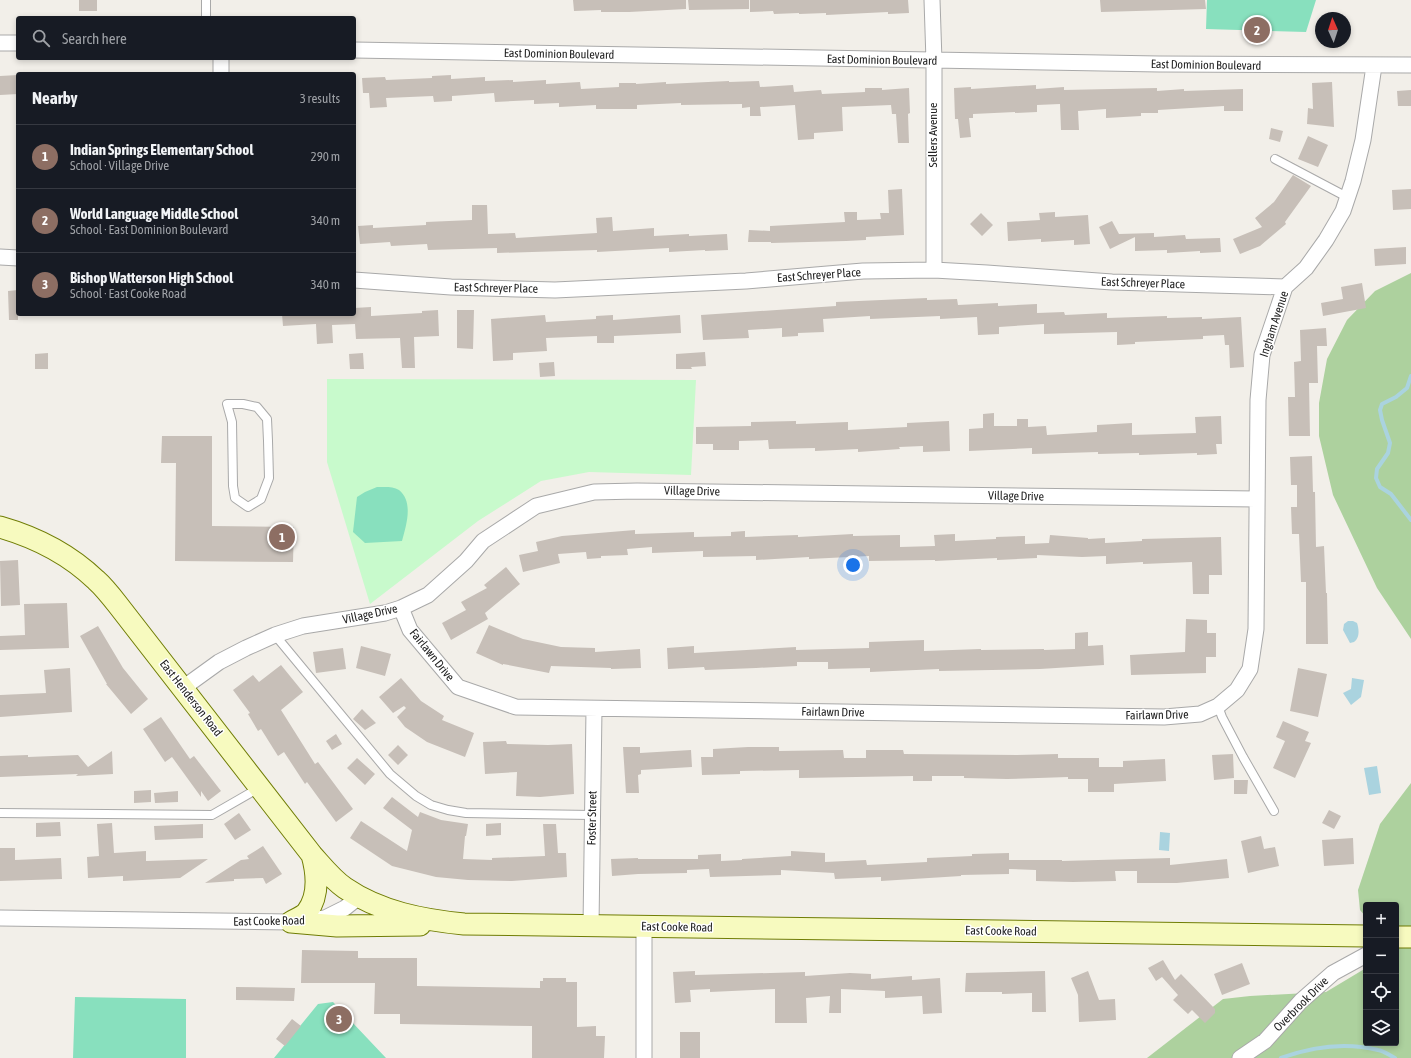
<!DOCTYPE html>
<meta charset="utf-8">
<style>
body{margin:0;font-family:"Asap Condensed",sans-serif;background:#242831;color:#f1f3f6}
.controls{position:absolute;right:12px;bottom:12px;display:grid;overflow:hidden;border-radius:4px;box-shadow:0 2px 6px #0003}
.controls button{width:36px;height:36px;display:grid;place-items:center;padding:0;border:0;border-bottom:1px solid #363941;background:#171b24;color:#f1f3f6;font:20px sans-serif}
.compass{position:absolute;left:1315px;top:12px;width:36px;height:36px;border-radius:50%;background:#171b24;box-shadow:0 2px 6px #0003;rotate:357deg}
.you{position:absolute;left:853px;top:565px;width:14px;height:14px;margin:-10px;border:3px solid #fff;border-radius:50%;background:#1a73e8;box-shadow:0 0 0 6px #1a73e833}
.badge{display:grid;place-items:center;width:26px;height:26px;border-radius:50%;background:#0f766e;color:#fff;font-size:13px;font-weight:700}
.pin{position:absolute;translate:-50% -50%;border:2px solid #fff;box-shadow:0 1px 4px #0006}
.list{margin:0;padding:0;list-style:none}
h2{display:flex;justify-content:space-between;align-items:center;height:52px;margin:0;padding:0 16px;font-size:17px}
h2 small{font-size:13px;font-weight:400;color:#9ea1a6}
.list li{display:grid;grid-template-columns:26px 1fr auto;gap:12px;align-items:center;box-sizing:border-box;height:64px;padding:0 16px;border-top:1px solid #363941}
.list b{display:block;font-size:15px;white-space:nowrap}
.list p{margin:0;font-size:13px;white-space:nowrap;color:#9ea1a6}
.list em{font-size:13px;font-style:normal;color:#9ea1a6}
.icon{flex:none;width:22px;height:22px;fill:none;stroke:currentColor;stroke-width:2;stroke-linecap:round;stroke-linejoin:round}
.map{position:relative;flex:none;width:1411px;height:1058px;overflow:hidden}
.search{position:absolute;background:#171b24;box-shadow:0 2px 6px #0003;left:16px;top:16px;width:340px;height:44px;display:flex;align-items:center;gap:10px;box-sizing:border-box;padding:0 14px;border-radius:4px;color:#9ea1a6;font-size:15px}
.panel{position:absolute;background:#171b24;box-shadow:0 2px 6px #0003;left:16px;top:72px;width:340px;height:244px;border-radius:4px}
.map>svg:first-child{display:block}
</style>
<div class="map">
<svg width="1411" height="1058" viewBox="0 0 1411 1058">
<rect width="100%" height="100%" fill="#f2efe9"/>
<path fill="#add19e" d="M 1411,273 L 1411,639 L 1377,588 L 1333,495 L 1319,436 L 1319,403 L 1327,359 L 1347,320 L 1375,291 Z
M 1411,783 L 1411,926 L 1396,926 L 1396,905 L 1366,905 L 1366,917 L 1360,910 L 1358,890 L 1380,824 Z
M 1403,946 L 1411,946 L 1411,1058 L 1147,1058 L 1223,999 L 1250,996 L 1326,992 L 1366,968 L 1366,1043 L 1396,1043 L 1396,950 Z"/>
<path fill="#c8facc" d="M 327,379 L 696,380 L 691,475 L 589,472 L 541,481 L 478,521 L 370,604 L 327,462 Z"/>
<path fill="#88e0be" d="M 1207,0 L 1316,0 L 1306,32 L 1206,29 Z
M 377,487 C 384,487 393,486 399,490 C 414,502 406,526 402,541 L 365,543 L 353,532 L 357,497 L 365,492 Z
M 75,997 L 186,999 L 186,1058 L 73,1058 Z
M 333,1002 L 386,1058 L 274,1058 L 318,1004 Z"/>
<path fill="#aad3df" d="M 1348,621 L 1353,621 L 1357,623 C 1359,629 1360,638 1354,642 L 1350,643 L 1343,630 L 1344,624 Z
M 1352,678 L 1364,680 L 1361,697 L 1351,705 L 1343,693 L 1351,689 Z
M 1377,766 L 1381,793 L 1369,795 L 1364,768 Z
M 1160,832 L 1170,833 L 1169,851 L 1159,850 Z"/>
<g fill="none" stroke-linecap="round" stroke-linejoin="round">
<path stroke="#aad3df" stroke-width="4" d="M 1411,376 L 1407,388 L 1396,397 L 1382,404 L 1380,410 L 1382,420 L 1390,443 L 1388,453 L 1377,469 L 1376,478 L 1380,487 L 1391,494 L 1411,520
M 1281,1058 C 1311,1047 1346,1042 1378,1050 C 1384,1051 1389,1055 1395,1058"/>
</g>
<path fill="#c7bfb8" d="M 79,0 L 97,0 L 97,11 L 79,11 Z
M 573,0 L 686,0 L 686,9 L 629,12 L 601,12 L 601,10 L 574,11 Z
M 688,0 L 749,0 L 749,9 L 689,10 Z
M 750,0 L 908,0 L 909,13 L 888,14 L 888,12 L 826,15 L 826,13 L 799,14 L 799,13 L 774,14 L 773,11 L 750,12 Z
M 1100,0 L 1205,0 L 1206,9 L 1101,12 Z
M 18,75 L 18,94 L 0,95 L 0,76 Z
M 451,75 L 451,79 L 485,77 L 485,81 L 513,80 L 513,82 L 546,80 L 546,84 L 580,82 L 581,89 L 619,87 L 619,83 L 636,83 L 636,84 L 666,82 L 666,84 L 729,81 L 729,82 L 759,81 L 760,87 L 793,85 L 794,92 L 821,90 L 822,94 L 865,92 L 865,88 L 882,88 L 882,90 L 909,88 L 910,113 L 908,114 L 909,143 L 898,143 L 896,114 L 892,114 L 891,105 L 842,107 L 843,131 L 814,133 L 814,139 L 798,140 L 795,105 L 760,107 L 761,116 L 750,116 L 750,107 L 742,108 L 742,104 L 681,105 L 681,103 L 637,105 L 637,109 L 596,109 L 596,105 L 559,107 L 559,103 L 534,104 L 534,100 L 495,102 L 494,93 L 452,96 L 452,101 L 434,102 L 433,96 L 386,98 L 387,107 L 370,108 L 369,93 L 363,93 L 362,78 L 385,77 L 386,80 L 432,78 L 432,76 Z
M 1332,82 L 1334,127 L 1307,124 L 1308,108 L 1313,109 L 1312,83 Z
M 1036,85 L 1036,89 L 1064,87 L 1064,90 L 1157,88 L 1157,91 L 1184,89 L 1184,91 L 1243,89 L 1243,111 L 1224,111 L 1224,106 L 1158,110 L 1158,113 L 1141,113 L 1141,116 L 1106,118 L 1106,109 L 1078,111 L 1079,130 L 1061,130 L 1060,104 L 1037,105 L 1037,112 L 1015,113 L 1015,112 L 973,114 L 973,118 L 969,118 L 971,137 L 960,138 L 958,119 L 955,119 L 954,88 L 971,87 L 971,89 Z
M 1411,90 L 1411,106 L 1398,106 L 1397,91 Z
M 1271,128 L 1283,131 L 1280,142 L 1269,139 Z
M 1308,136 L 1328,145 L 1318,167 L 1298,159 Z
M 1293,175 L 1311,186 L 1285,222 L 1286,224 L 1260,246 L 1240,254 L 1233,239 L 1262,227 L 1255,218 L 1274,202 Z
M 902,189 L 904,235 L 866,237 L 866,240 L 846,241 L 771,243 L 771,242 L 748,242 L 749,230 L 770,231 L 770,226 L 845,222 L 844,212 L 857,212 L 857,220 L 881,219 L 880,213 L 889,213 L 888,190 Z
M 1411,189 L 1411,209 L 1393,210 L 1392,190 Z
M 472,205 L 487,205 L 488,234 L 515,233 L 516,238 L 597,233 L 596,218 L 612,217 L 613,231 L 654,228 L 654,236 L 689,234 L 689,236 L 727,234 L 728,250 L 705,251 L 705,250 L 669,252 L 669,248 L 597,252 L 597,250 L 497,253 L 497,248 L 428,250 L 427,244 L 391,246 L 390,242 L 360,244 L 358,226 L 373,225 L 373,228 L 426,225 L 426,222 L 472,220 Z
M 1055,212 L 1055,217 L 1088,215 L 1090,244 L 1074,245 L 1074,240 L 1041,242 L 1041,239 L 1008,241 L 1007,222 L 1040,220 L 1039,213 Z
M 981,213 L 993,225 L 982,236 L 970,224 Z
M 1112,221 L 1119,234 L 1154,233 L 1154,237 L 1185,235 L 1186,239 L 1220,238 L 1221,252 L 1200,253 L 1200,251 L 1167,253 L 1167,250 L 1135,251 L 1135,237 L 1110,249 L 1099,227 Z
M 1406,247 L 1406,264 L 1375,266 L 1374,249 Z
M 1362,283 L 1366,308 L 1323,316 L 1321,303 L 1343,299 L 1341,287 Z
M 18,290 L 18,320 L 9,320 L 8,291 Z
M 927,298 L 927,300 L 957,299 L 958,305 L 998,303 L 998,306 L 1037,304 L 1037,313 L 1064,312 L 1065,315 L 1107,313 L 1107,318 L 1167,316 L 1167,318 L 1202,317 L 1202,319 L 1241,317 L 1244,367 L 1230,368 L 1229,345 L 1225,345 L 1224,335 L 1203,336 L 1203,339 L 1135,342 L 1135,344 L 1117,345 L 1117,332 L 1044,334 L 1044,324 L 999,327 L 999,334 L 978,335 L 977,317 L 940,319 L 940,316 L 870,319 L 870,316 L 823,319 L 824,332 L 798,333 L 798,336 L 782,337 L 782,328 L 748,330 L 749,338 L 703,340 L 701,315 L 836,306 L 836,302 Z
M 371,307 L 371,316 L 422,313 L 422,311 L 438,310 L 439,336 L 414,337 L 415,368 L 402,368 L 400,338 L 356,339 L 355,324 L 332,325 L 333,343 L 317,344 L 316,324 L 283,326 L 282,314 L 354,314 L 354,308 Z
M 457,310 L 474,310 L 473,349 L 457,348 Z
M 545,315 L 546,322 L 596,319 L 596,316 L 613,315 L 613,320 L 680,315 L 681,333 L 614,336 L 614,343 L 597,343 L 597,336 L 546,338 L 547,351 L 513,353 L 513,360 L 493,361 L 491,319 Z
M 1326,328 L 1327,346 L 1317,346 L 1318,383 L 1309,383 L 1310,436 L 1289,436 L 1288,397 L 1295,397 L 1294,362 L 1301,361 L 1300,330 Z
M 705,352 L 706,366 L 691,367 L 692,369 L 676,369 L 676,354 Z
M 48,353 L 48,369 L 35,369 L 35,354 Z
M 363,353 L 364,369 L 350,369 L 349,354 Z
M 554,362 L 555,376 L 540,377 L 539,363 Z
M 994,413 L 994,426 L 1017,426 L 1017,419 L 1028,419 L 1028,427 L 1046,426 L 1047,435 L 1097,432 L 1097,425 L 1132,423 L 1132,435 L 1196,433 L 1195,417 L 1221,416 L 1222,444 L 1216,444 L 1217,454 L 1197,455 L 1197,453 L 1139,455 L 1139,453 L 1098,454 L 1098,452 L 1032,454 L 1032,448 L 969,451 L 969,429 L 983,428 L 983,414 Z
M 796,421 L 796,424 L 848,422 L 848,430 L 907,427 L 907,423 L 949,421 L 950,451 L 923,452 L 923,446 L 899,447 L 900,449 L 858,452 L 858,449 L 815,451 L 815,448 L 769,449 L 768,440 L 739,441 L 739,450 L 713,450 L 713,444 L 696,444 L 696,427 L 751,426 L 751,422 Z
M 162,436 L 212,436 L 212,526 L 294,527 L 293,562 L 175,561 L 176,463 L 161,463 Z
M 1312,456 L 1313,492 L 1315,492 L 1316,547 L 1324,546 L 1326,593 L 1327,593 L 1328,644 L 1306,644 L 1306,582 L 1301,582 L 1299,534 L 1292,534 L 1291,507 L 1297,507 L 1297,485 L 1291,485 L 1290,457 Z
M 635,530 L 635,534 L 694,532 L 694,537 L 731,536 L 731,532 L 745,531 L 745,537 L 798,535 L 798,537 L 853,534 L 853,536 L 900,535 L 900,547 L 935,546 L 934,535 L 955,534 L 955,541 L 996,539 L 996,537 L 1025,536 L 1025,544 L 1049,543 L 1050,535 L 1088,538 L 1088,539 L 1105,538 L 1105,543 L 1142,541 L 1142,539 L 1221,537 L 1222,575 L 1209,575 L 1209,594 L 1193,594 L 1192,562 L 1143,564 L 1143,562 L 1106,564 L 1106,556 L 1082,557 L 1037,555 L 1037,558 L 997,560 L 997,558 L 935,561 L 935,560 L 869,561 L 869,556 L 809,559 L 809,557 L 756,560 L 756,556 L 703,557 L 703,551 L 652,553 L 652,547 L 627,549 L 628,555 L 601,556 L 601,558 L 587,559 L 586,552 L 558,554 L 560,563 L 523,572 L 519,555 L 538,551 L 536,542 L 562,536 Z
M 18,560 L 20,605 L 1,606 L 0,561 Z
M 506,567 L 520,584 L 485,613 L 488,619 L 451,640 L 442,623 L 466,610 L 461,602 L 487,588 L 484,585 Z
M 67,603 L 69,648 L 0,650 L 0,636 L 25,635 L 24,604 Z
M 1186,619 L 1207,620 L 1207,633 L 1216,633 L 1216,657 L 1206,657 L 1206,673 L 1131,675 L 1130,655 L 1185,652 Z
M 489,625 L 523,639 L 561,647 L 595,648 L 595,652 L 640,649 L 641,668 L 611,669 L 611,668 L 551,666 L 549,673 L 503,664 L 503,665 L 476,653 Z
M 98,626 L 123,668 L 148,699 L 131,714 L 106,684 L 107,684 L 80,636 Z
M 1088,632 L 1088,646 L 1103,645 L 1104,665 L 1040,669 L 939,671 L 939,669 L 870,672 L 870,668 L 828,669 L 828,662 L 797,662 L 797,666 L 756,668 L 705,670 L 704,667 L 668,669 L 667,648 L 694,646 L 694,653 L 796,647 L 796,650 L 869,648 L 869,642 L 924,640 L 924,651 L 981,649 L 981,650 L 1044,649 L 1044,650 L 1075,649 L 1075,633 Z
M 361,646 L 391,654 L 385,676 L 356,668 Z
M 343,648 L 346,669 L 316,673 L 313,652 Z
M 281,665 L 303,692 L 281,710 L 315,764 L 318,762 L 353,809 L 336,822 L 307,782 L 305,784 L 284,752 L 278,756 L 261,729 L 258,731 L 248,714 L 250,713 L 233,690 L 253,675 L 259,682 Z
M 70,668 L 72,712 L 0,717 L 0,695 L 46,693 L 44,670 Z
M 1298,668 L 1327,674 L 1318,717 L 1290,711 Z
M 401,678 L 421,701 L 444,716 L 442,720 L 474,733 L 465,757 L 427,742 L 405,727 L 397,717 L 406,708 L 404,706 L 393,713 L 379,697 Z
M 362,709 L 376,723 L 365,730 L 353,719 Z
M 161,717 L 190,759 L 194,756 L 221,791 L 208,801 L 201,791 L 201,797 L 172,757 L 165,762 L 143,729 Z
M 1283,721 L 1309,732 L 1305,741 L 1311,743 L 1295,778 L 1273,768 L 1285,741 L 1276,737 Z
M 336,734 L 342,744 L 332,750 L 326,741 Z
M 506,741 L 507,744 L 548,745 L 572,744 L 574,794 L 540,797 L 516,796 L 517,772 L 485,774 L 483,742 Z
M 398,745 L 408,755 L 398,765 L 388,755 Z
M 623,747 L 640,747 L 640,753 L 691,750 L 692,767 L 641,770 L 641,774 L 638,775 L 639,793 L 626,793 Z
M 748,747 L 779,747 L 779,751 L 843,750 L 844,758 L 866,758 L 866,750 L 903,750 L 904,754 L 1017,755 L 1058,754 L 1058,758 L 1099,758 L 1099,767 L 1123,767 L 1123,761 L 1165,759 L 1166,781 L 1114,784 L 1114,792 L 1088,792 L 1088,779 L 1068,779 L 1068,777 L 1007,779 L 964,778 L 964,776 L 932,776 L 932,781 L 913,781 L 913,776 L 799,778 L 799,770 L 740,771 L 740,774 L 702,775 L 701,757 L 713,757 L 713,749 Z
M 112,751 L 113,774 L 76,776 L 78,774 L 0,777 L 0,756 L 28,755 L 28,757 L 78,755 L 88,767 Z
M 1233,754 L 1234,778 L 1214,780 L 1212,755 Z
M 357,758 L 375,774 L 365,785 L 347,768 Z
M 1234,780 L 1248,780 L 1247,794 L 1234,794 Z
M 151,790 L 151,802 L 134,803 L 134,791 Z
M 178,791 L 178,802 L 155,803 L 154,793 Z
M 392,797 L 418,817 L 420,812 L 441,820 L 468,824 L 466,836 L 465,836 L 463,859 L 492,860 L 492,858 L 545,856 L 543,824 L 556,824 L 558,853 L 566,853 L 567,877 L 512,881 L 468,880 L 436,877 L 392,866 L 350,838 L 361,821 L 407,851 L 412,830 L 383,808 Z
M 1329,810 L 1341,816 L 1334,829 L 1322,823 Z
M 239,813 L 251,830 L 235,840 L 224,824 Z
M 60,822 L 61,836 L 36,837 L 36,823 Z
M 112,823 L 114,853 L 146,851 L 146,861 L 208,859 L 180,878 L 123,881 L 123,876 L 88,878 L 87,857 L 99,856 L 97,824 Z
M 501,823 L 501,835 L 486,836 L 486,824 Z
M 203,824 L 203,838 L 155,840 L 154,826 Z
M 1261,836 L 1264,849 L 1275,847 L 1279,866 L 1248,873 L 1241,841 Z
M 1353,838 L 1354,864 L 1324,866 L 1322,840 Z
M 263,846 L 282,874 L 266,884 L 263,878 L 234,879 L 234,881 L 205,883 L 241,860 L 249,859 L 247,856 Z
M 0,848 L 15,848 L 15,860 L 61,858 L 62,879 L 0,881 Z
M 791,851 L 825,853 L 825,862 L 866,860 L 867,865 L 927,862 L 927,858 L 972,856 L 972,854 L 1009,853 L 1009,860 L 1062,860 L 1062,861 L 1170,858 L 1170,865 L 1227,859 L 1229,878 L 1177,883 L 1137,883 L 1137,871 L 1115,871 L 1116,881 L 1073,882 L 1036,881 L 1036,870 L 1009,869 L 1009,874 L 961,875 L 961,876 L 881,881 L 881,877 L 835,879 L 834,873 L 781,870 L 781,875 L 710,877 L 709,869 L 687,870 L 687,873 L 638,874 L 612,876 L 611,859 L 638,858 L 638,859 L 698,859 L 698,855 L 721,854 L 721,861 L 742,860 L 742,859 L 791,856 Z
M 302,950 L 358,951 L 358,958 L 417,958 L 417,986 L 540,988 L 540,981 L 543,981 L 543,978 L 566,978 L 566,982 L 577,982 L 577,1027 L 596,1026 L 596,1036 L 605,1036 L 604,1058 L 532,1058 L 532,1026 L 400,1024 L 400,1014 L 374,1014 L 375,983 L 301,983 Z
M 1163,960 L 1175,980 L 1181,974 L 1215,1009 L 1215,1013 L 1205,1023 L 1192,1010 L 1188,1014 L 1173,1000 L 1178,995 L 1162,977 L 1156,981 L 1148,968 Z
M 1242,963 L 1250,984 L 1222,995 L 1214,974 Z
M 695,971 L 695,975 L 805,972 L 805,976 L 850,973 L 871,974 L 871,979 L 912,976 L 912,980 L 940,978 L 942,1013 L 923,1014 L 922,996 L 885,998 L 885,991 L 841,989 L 841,1013 L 829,1013 L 830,996 L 806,998 L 807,1023 L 775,1023 L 775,989 L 710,992 L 710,989 L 690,990 L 691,1002 L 675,1003 L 673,972 Z
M 1045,971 L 1046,1012 L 1032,1012 L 1032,993 L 1002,994 L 1002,992 L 965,992 L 966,973 Z
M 1088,971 L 1099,1000 L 1115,999 L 1116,1020 L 1079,1022 L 1078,995 L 1071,978 Z
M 236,987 L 295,988 L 294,1001 L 236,1000 Z
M 292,1019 L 301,1026 L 285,1046 L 276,1039 Z
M 680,1032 L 700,1032 L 700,1058 L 680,1058 Z"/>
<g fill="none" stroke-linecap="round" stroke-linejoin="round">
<defs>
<path id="lane" d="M 206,0 L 206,18
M 1275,159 L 1347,197
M 227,404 L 243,404 L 257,407 L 267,419 L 268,441 L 269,478 L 261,499 L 248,507 L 235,498 L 233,486 L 232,422 Z
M 275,635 L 390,774 L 416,796 L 431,805 L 448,810 L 466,813 L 592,815
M 1218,706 L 1222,717 L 1243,757 L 1274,811
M 0,813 L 212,815 L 259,788"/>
<path id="street" d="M 932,0 L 934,61 L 934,270
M 0,43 L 18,43
M 354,50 L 1159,64 L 1411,65
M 221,58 L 221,74
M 0,257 L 18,258
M 354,280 L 451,287 L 555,290 L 746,281 L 863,271 L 934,270 L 987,273 L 1112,282 L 1285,287
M 401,608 L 410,630 L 458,687 L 516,707 L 1164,717 L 1200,714 L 1218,706 L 1237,690 L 1250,669 L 1256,629 L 1258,400 L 1262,355 L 1285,287 L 1306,268 L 1326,240 L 1343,211 L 1353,181 L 1363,140 L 1374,66
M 183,688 L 219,662 L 246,648 L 275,635 L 303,626 L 385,613 L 401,608 L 428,595 L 466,561 L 483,541 L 536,506 L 594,492 L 637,491 L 1256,499
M 0,918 L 291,922 L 325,918 L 345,908 L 360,896
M 591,926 L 594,709
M 644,927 L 644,1058
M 1240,1058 L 1265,1041 L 1301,1001 L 1333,973 L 1366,955"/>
<path id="secondary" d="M 0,527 C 35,537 69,554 96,580 C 104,587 111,596 118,605 L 312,855 C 322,866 332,879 345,888 C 380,912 423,920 464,924 L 1366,936
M 291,922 L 337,926 L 420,925
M 291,922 C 296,919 304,916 307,912 C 319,896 317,873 312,855
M 1396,937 L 1411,937"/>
</defs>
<use href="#lane" stroke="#a9a9a9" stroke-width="10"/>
<use href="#street" stroke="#a9a9a9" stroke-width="17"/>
<use href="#secondary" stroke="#707d05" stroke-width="23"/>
<use href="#lane" stroke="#fff" stroke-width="8"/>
<use href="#street" stroke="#fff" stroke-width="15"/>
<use href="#secondary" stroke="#f7fabf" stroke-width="21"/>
</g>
<g text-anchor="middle" stroke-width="3" stroke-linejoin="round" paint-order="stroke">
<g font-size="12" fill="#222" stroke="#fff">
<text transform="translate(559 54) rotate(1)" y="4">East Dominion Boulevard</text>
<text transform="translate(882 60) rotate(1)" y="4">East Dominion Boulevard</text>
<text transform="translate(1206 65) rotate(1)" y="4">East Dominion Boulevard</text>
<text transform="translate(933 135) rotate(-90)" y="4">Sellers Avenue</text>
<text transform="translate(819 275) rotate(-4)" y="4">East Schreyer Place</text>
<text transform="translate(1143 283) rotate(2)" y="4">East Schreyer Place</text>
<text transform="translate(496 288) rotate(1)" y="4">East Schreyer Place</text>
<text transform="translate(1274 324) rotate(-72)" y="4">Ingham Avenue</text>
<text transform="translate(692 491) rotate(1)" y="4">Village Drive</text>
<text transform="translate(1016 496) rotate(1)" y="4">Village Drive</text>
<text transform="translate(370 614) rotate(-12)" y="4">Village Drive</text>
<text transform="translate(432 655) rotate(51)" y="4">Fairlawn Drive</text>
<text transform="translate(191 698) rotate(52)" y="4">East Henderson Road</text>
<text transform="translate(833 712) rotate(1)" y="4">Fairlawn Drive</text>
<text transform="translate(1157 715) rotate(-1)" y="4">Fairlawn Drive</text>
<text transform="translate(592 818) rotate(-89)" y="4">Foster Street</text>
<text transform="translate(269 921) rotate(-1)" y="4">East Cooke Road</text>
<text transform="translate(677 927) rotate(1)" y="4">East Cooke Road</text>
<text transform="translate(1001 931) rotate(1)" y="4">East Cooke Road</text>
<text transform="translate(1301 1004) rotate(-45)" y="4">Overbrook Drive</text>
</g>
</g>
</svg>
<div class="controls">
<button>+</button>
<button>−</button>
<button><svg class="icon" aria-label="locate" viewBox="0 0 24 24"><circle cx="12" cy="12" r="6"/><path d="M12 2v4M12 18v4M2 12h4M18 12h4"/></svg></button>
<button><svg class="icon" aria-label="layers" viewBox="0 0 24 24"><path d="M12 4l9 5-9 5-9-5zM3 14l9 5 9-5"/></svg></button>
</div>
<svg class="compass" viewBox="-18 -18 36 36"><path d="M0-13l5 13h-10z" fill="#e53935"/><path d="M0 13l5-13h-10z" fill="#9ea1a6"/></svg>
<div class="you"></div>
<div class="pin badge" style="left:282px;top:537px;background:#8d6e63">1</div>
<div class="pin badge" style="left:1257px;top:30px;background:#8d6e63">2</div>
<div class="pin badge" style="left:339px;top:1019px;background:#8d6e63">3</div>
<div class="search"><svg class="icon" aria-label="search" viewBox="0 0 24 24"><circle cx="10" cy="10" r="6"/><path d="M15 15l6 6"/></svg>Search here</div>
<section class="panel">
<h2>Nearby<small>3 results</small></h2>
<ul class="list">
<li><span class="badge" style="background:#8d6e63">1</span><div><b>Indian Springs Elementary School</b><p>School · Village Drive</p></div><em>290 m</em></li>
<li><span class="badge" style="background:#8d6e63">2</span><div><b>World Language Middle School</b><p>School · East Dominion Boulevard</p></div><em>340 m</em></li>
<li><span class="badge" style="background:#8d6e63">3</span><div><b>Bishop Watterson High School</b><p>School · East Cooke Road</p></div><em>340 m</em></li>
</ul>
</section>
</div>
